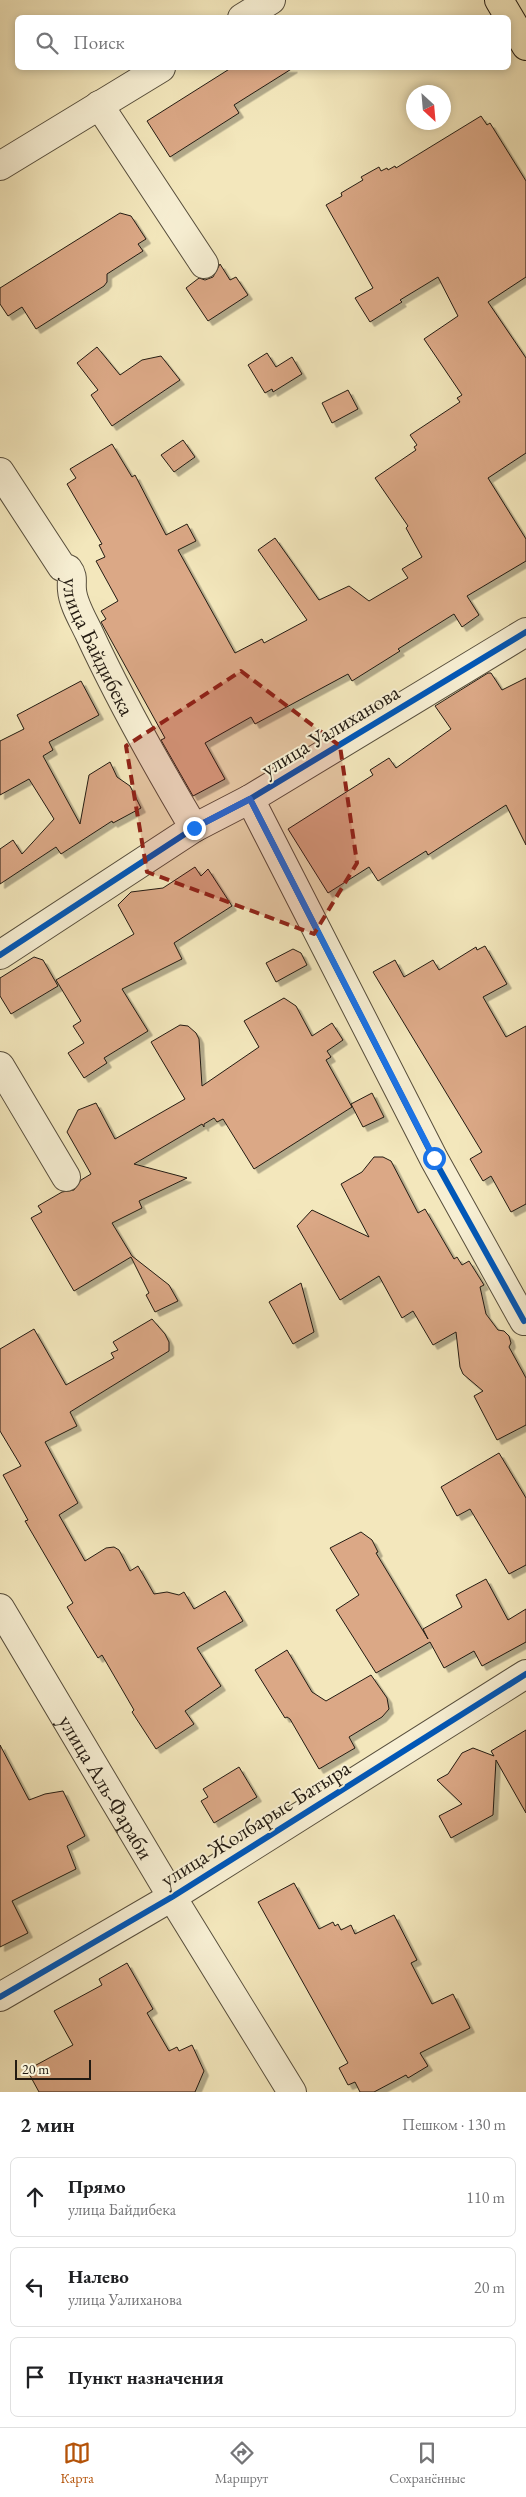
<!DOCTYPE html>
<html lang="ru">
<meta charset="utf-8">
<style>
body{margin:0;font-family:"EB Garamond",serif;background:#f2f2f2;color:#202124}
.compass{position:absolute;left:406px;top:85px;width:45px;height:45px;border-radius:50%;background:#fff;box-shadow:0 2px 8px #0003;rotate:154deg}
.scale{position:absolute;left:15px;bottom:12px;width:76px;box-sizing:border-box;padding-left:5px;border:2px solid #231b12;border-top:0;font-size:14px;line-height:18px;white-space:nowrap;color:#231b12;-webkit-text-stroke:4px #f7efd3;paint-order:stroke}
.stop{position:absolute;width:15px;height:15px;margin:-11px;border:4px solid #1a73e8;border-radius:50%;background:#fff}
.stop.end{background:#1a73e8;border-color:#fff;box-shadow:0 1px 5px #0008}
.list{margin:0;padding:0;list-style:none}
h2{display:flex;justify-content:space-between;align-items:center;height:65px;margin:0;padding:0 20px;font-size:21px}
h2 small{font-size:16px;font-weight:400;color:#757577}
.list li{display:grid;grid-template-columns:32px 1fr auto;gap:15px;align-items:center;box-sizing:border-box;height:80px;margin:0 10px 10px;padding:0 10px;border:1px solid #e0e0e0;border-radius:8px}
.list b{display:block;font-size:19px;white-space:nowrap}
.list p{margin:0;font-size:16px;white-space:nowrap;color:#757577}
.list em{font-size:16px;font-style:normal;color:#757577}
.icon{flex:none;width:28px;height:28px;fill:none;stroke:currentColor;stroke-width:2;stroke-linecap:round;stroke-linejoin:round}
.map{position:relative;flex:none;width:526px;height:2092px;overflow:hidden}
.search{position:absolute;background:#fff;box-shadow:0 2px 8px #0003;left:15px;right:15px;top:15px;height:55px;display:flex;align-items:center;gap:12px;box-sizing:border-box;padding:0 18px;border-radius:8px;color:#757577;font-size:19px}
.sheet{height:335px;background:#fff}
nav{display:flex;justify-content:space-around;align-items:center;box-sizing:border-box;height:70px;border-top:1px solid #e0e0e0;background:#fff;font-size:14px;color:#757577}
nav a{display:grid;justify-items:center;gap:2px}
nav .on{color:#b45309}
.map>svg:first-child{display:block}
</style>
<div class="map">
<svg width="526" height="2092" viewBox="0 0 526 2092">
<defs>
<filter id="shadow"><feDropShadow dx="4.5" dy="4.5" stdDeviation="0" flood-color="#0004"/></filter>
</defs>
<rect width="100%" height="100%" fill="#f3e7bc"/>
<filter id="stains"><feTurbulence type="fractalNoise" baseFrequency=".004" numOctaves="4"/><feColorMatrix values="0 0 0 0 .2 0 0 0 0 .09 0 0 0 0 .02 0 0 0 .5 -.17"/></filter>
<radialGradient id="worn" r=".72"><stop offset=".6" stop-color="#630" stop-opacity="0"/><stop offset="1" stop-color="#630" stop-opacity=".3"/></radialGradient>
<path fill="#dba886" stroke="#231b12" filter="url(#shadow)" d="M 231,68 L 293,68 L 234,105 L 239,113 L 170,157 L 147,121 Z
M 481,116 L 487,125 L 490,123 L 526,181 L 526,277 L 488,302 L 526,358 L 526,453 L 488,478 L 526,539 L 526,561 L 467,596 L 479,615 L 462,627 L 454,614 L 398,649 L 400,651 L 352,681 L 348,674 L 255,724 L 251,717 L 205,743 L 225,779 L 193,796 L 161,740 L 165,738 L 101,622 L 106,619 L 101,611 L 118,601 L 96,561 L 105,557 L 99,545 L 102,544 L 67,484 L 76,478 L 70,469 L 112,444 L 132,477 L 135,475 L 166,535 L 187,524 L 196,541 L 178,550 L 235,653 L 262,639 L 264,643 L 307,620 L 258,550 L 275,538 L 319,600 L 349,586 L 369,601 L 408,578 L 402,569 L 422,557 L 406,528 L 408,526 L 375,478 L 416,450 L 414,447 L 417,445 L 410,435 L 460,402 L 457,398 L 462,395 L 424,339 L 458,316 L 438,277 L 400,300 L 402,302 L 370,322 L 355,298 L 373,288 L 326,205 L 342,196 L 341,193 L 363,180 L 361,177 L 379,167 L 381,171 L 387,168 L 388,170 L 395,166 L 396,168 Z
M 120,213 L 131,216 L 146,239 L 138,244 L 143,251 L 107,274 L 107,282 L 104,286 L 36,329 L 22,307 L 8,316 L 0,304 L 0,288 Z
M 220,264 L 230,280 L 236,277 L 248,295 L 208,321 L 186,288 L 199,278 L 205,280 L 213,277 Z
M 97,347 L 120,375 L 142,360 L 161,356 L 180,380 L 112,426 L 91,395 L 98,390 L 77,363 Z
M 267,353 L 276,367 L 292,357 L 302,374 L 273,392 L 272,389 L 265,393 L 248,365 Z
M 348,390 L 358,409 L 332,423 L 322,403 Z
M 183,440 L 195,457 L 174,472 L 161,455 Z
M 488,673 L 491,673 L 502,690 L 526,678 L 526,845 L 506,805 L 428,855 L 426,851 L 378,881 L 369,867 L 328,893 L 288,829 L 373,775 L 370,770 L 389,758 L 396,768 L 451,729 L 435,706 Z
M 81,681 L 99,715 L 49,742 L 53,750 L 43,756 L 80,824 L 89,775 L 110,762 L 117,777 L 130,786 L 141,808 L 113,823 L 112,821 L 61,854 L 56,847 L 0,884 L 0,849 L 13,840 L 22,854 L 54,819 L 29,779 L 0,795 L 0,741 L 24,729 L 17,715 Z
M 195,867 L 201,876 L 208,869 L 232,906 L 174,943 L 182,959 L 122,989 L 148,1031 L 104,1058 L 107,1063 L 84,1078 L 68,1053 L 84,1043 L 73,1026 L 81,1021 L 56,980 L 134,934 L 118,905 L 131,892 L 163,888 Z
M 485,946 L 507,984 L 483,997 L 506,1037 L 526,1026 L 526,1204 L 511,1212 L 491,1176 L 483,1181 L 470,1159 L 482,1152 L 373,972 L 395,960 L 404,977 L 433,960 L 439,970 L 476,947 L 477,950 Z
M 293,949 L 301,953 L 307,965 L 276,982 L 266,963 Z
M 34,957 L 43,960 L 58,986 L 11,1014 L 0,996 L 0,978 Z
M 284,998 L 296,1006 L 312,1036 L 332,1023 L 343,1040 L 327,1051 L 331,1057 L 326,1060 L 352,1107 L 254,1169 L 223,1119 L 217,1122 L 214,1118 L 204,1124 L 204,1127 L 202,1124 L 134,1164 L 187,1178 L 139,1201 L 142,1208 L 112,1223 L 132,1256 L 169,1285 L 178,1301 L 155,1312 L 146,1295 L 149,1293 L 131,1257 L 74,1291 L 31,1218 L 42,1212 L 38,1206 L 62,1192 L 74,1190 L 81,1180 L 91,1174 L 67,1132 L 78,1110 L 96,1103 L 115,1139 L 185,1099 L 151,1042 L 180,1025 L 188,1026 L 196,1033 L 199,1039 L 202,1086 L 259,1047 L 244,1021 Z
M 372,1093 L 384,1117 L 363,1127 L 351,1104 Z
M 374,1157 L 383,1157 L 391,1161 L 418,1213 L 425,1209 L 454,1259 L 457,1257 L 462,1265 L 469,1261 L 484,1285 L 480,1287 L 486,1314 L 498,1330 L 504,1331 L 509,1336 L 511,1343 L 509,1347 L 526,1378 L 526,1425 L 497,1440 L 474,1396 L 483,1391 L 463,1374 L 460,1367 L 456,1332 L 433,1345 L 413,1311 L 402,1318 L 379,1276 L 340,1300 L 297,1226 L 312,1210 L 369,1237 L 341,1184 L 362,1172 Z
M 301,1283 L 314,1332 L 293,1344 L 269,1302 Z
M 152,1319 L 165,1334 L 169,1342 L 169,1351 L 70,1412 L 77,1426 L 45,1442 L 78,1503 L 59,1515 L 85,1561 L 106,1548 L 114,1547 L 119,1550 L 130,1571 L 138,1566 L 154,1594 L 167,1592 L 179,1595 L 184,1592 L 194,1609 L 225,1591 L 243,1621 L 197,1648 L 221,1686 L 185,1711 L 194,1724 L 156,1749 L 132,1712 L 134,1710 L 102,1655 L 98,1658 L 67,1607 L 73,1603 L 25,1521 L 28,1520 L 3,1475 L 21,1466 L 0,1431 L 0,1349 L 34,1329 L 66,1385 L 114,1358 L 111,1353 L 118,1350 L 113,1342 Z
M 499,1453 L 526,1498 L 526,1565 L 509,1574 L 470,1509 L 457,1516 L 441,1487 Z
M 361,1532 L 372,1540 L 378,1552 L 376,1553 L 428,1639 L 423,1629 L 462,1607 L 456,1595 L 486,1579 L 508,1620 L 526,1609 L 526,1642 L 482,1666 L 474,1651 L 444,1668 L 430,1642 L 376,1673 L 336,1610 L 359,1595 L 330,1548 Z
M 287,1650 L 312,1692 L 326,1701 L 371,1675 L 387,1698 L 389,1709 L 382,1717 L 349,1737 L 355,1748 L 319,1769 L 290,1719 L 287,1717 L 285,1718 L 255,1670 Z
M 526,1730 L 526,1813 L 496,1760 L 493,1815 L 451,1838 L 439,1816 L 462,1804 L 437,1780 L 448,1774 L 462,1753 L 473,1748 L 494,1756 L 491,1751 Z
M 0,1745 L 29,1800 L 45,1794 L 63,1791 L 85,1836 L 67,1846 L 76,1869 L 12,1901 L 28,1933 L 0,1947 Z
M 239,1767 L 257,1797 L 214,1823 L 201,1801 L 208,1797 L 203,1789 Z
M 294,1883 L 319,1929 L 333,1922 L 335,1926 L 338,1924 L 341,1930 L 351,1925 L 355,1934 L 394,1915 L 417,1960 L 411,1963 L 432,2004 L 453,1994 L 470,2028 L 420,2053 L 428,2066 L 408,2078 L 406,2075 L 374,2092 L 360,2092 L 355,2082 L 348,2085 L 339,2068 L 348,2063 L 258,1902 Z
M 127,1963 L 153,2009 L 147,2013 L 169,2051 L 177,2047 L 179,2051 L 192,2045 L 204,2071 L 195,2092 L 39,2092 L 27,2070 L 73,2045 L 54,2011 L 102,1985 L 99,1979 Z"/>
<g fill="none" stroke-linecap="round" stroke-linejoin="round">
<defs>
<g id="minor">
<path d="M 242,18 L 271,0"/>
<path d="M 99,105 L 204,264"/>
<path d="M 0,166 L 161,68"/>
<path id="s1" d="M 0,472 L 62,567 L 68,569 C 74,577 71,581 72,590 C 73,604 83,620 89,633 C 120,700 156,764 194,828"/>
<path d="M 250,799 L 434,1159 L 524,1321"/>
<path d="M 0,955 L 194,828 L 250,799 L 526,632"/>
<path d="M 0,1066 L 66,1177"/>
<path id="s2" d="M 0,1608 L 172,1897 L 292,2092"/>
<path d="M 0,1997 L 172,1897 L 526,1674"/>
</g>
<path id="highway" d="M 499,0 L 526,46"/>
</defs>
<use href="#minor" stroke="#574e3c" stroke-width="30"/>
<use href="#highway" stroke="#231b12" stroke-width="30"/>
<use href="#minor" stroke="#f7efd3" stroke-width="28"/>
<use href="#highway" stroke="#f3e7bc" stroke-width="28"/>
<defs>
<path id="cycleway" d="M 250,799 L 434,1159 L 524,1321
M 0,955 L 194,828 L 250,799 L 526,632
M 0,1997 L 172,1897 L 526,1674"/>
</defs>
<use href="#cycleway" stroke="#f7efd3" stroke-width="9"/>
<use href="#cycleway" stroke="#0057b8" stroke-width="6"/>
</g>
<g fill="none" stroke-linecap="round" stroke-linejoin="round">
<path stroke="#1a73e8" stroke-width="6" d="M 194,828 L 250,799 L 434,1158"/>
</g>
<path fill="#8f2418" fill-opacity="0.2" stroke="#8f2418" stroke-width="4" stroke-dasharray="10 6" stroke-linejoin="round" d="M 241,671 L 340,746 L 357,863 L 314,934 L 147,872 L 126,746 Z"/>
<g text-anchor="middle" stroke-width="4" stroke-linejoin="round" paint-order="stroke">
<g font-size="22" fill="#231b12" stroke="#f7efd3">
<text dy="8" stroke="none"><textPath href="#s1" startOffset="204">улица Байдибека</textPath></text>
<text transform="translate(330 730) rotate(-31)" y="8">улица Уалиханова</text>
<text dy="8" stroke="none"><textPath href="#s2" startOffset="208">улица Аль-Фараби</textPath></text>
<text transform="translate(255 1823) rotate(-32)" y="8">улица Жолбарыс Батыра</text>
</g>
</g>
<rect width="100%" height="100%" filter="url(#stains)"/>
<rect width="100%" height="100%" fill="url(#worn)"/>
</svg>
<svg class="compass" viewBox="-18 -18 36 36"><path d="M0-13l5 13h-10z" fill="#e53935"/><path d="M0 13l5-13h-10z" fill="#757577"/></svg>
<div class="scale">20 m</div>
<div class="stop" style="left:434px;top:1158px"></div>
<div class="stop end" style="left:194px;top:828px"></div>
<div class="search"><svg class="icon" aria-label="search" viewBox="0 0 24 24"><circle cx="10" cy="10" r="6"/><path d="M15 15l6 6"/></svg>Поиск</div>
</div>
<section class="sheet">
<h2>2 мин<small>Пешком · 130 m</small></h2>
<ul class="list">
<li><svg class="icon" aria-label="ahead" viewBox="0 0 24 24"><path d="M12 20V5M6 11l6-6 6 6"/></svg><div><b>Прямо</b><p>улица Байдибека</p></div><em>110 m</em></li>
<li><svg class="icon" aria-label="left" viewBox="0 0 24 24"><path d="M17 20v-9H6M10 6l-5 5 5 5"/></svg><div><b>Налево</b><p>улица Уалиханова</p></div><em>20 m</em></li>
<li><svg class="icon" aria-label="arrive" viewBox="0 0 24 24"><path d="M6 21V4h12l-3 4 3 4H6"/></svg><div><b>Пункт назначения</b></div></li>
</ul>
</section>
<nav>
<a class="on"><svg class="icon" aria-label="map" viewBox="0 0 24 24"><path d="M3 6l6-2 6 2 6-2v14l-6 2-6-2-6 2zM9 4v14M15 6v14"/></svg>Карта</a>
<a><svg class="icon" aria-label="directions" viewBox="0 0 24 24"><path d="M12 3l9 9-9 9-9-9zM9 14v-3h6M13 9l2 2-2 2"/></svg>Маршрут</a>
<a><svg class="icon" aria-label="saved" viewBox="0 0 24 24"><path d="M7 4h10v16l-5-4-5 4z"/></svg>Сохранённые</a>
</nav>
